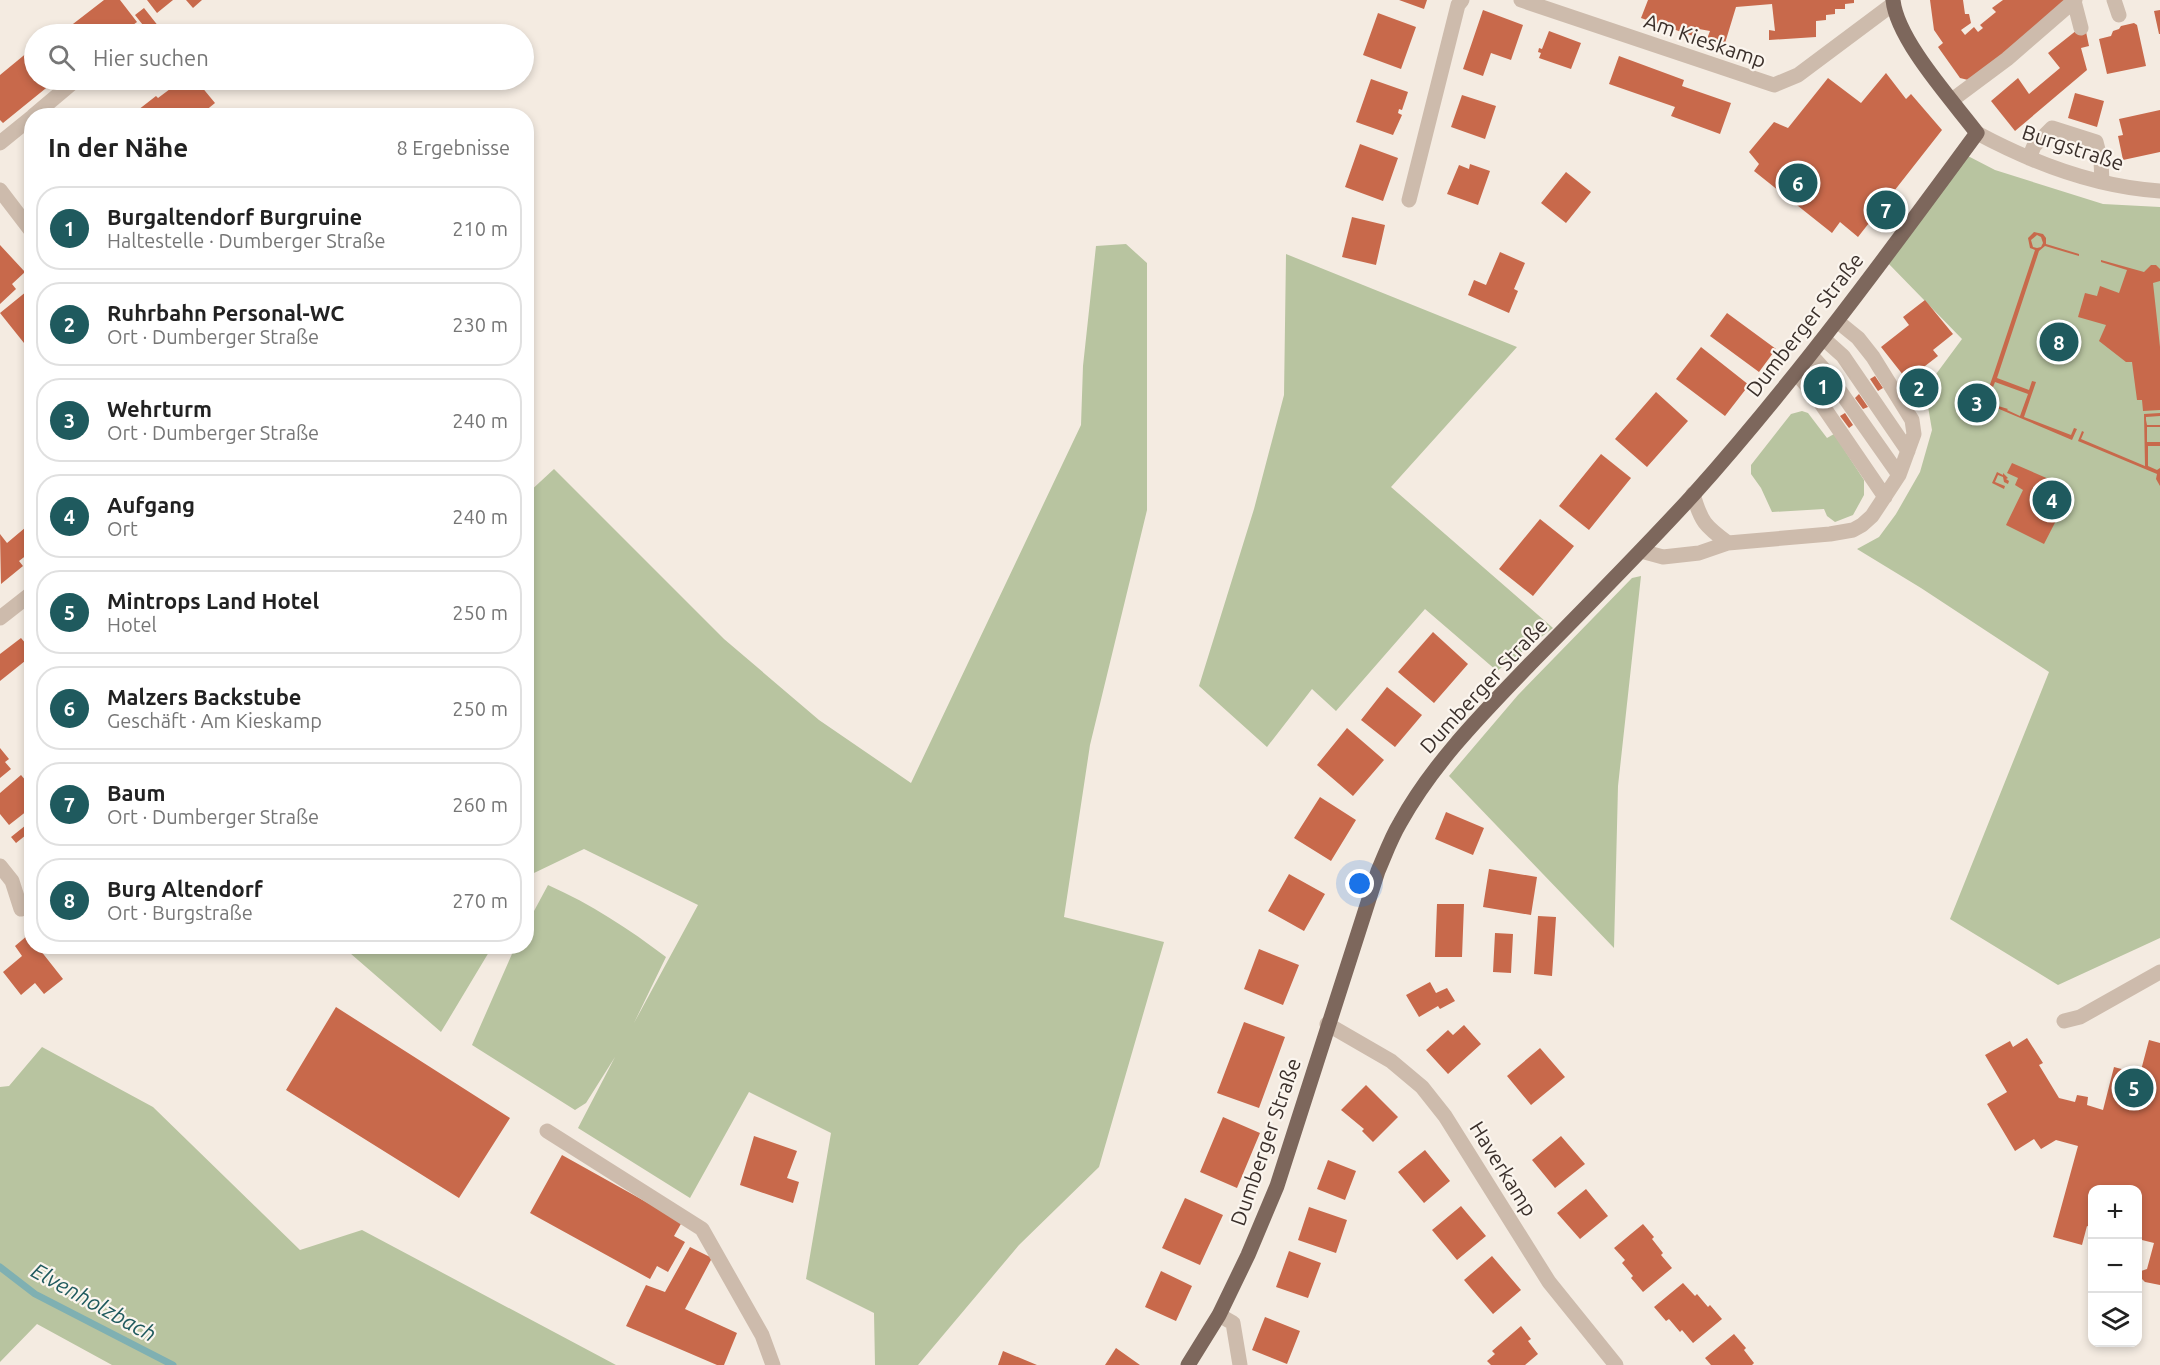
<!DOCTYPE html>
<html lang="de">
<meta charset="utf-8">
<style>
body{margin:0;font-family:Ubuntu,sans-serif;background:#f2f2f2;color:#222}
.controls{position:absolute;right:18px;bottom:18px;display:grid;overflow:hidden;border-radius:12px;box-shadow:0 3px 9px #0003}
.controls button{width:54px;height:54px;display:grid;place-items:center;padding:0;border:0;border-bottom:2px solid #e0e0e0;background:#fff;color:#222;font:30px sans-serif}
.you{position:absolute;left:1360px;top:884px;width:21px;height:21px;margin:-15px;border:4px solid #fff;border-radius:50%;background:#1a73e8;box-shadow:0 0 0 9px #1a73e833}
.badge{display:grid;place-items:center;width:39px;height:39px;border-radius:50%;background:#1f5a5e;color:#fff;font-size:20px;font-weight:700}
.pin{position:absolute;translate:-50% -50%;border:3px solid #fff;box-shadow:0 2px 6px #0006}
.list{margin:0;padding:0;list-style:none}
h2{display:flex;justify-content:space-between;align-items:center;height:78px;margin:0;padding:0 24px;font-size:26px}
h2 small{font-size:20px;font-weight:400;color:#767676}
.list li{display:grid;grid-template-columns:39px 1fr auto;gap:18px;align-items:center;box-sizing:border-box;height:84px;margin:0 12px 12px;padding:0 12px;border:2px solid #e0e0e0;border-radius:24px}
.list b{display:block;font-size:22px;white-space:nowrap}
.list p{margin:0;font-size:20px;white-space:nowrap;color:#767676}
.list em{font-size:20px;font-style:normal;color:#767676}
.icon{flex:none;width:33px;height:33px;fill:none;stroke:currentColor;stroke-width:2;stroke-linecap:round;stroke-linejoin:round}
.map{position:relative;flex:none;width:2160px;height:1365px;overflow:hidden}
.search{position:absolute;background:#fff;box-shadow:0 3px 9px #0003;left:24px;top:24px;width:510px;height:66px;display:flex;align-items:center;gap:15px;box-sizing:border-box;padding:0 21px;border-radius:33px;color:#767676;font-size:22px}
.panel{position:absolute;background:#fff;box-shadow:0 3px 9px #0003;left:24px;top:108px;width:510px;height:846px;border-radius:24px}
.map>svg:first-child{display:block}
</style>
<div class="map">
<svg width="2160" height="1365" viewBox="0 0 2160 1365">
<rect width="100%" height="100%" fill="#f4ebe1"/>
<path fill="#b8c4a0" d="M 1966,155 L 1995,170 L 2103,204 L 2160,207 L 2160,938 L 2058,985 L 1950,919 L 2049,672 L 1921,588 L 1857,549 L 1879,537 L 1896,514 L 1920,472 L 1932,430 L 1925,389 L 1962,339 L 1886,261 Z
M 1126,244 L 1147,263 L 1147,510 L 1090,745 L 1064,917 L 1164,942 L 1099,1167 L 1019,1245 L 918,1365 L 875,1365 L 874,1313 L 806,1279 L 831,1133 L 749,1092 L 690,1198 L 578,1128 L 615,1057 L 586,1103 L 575,1110 L 472,1045 L 515,947 L 526,946 L 527,924 L 548,885 C 591,904 629,929 666,957 L 634,1023 L 698,905 L 584,849 L 534,873 L 527,887 L 527,494 L 554,469 L 724,639 L 819,720 L 911,783 L 1081,425 L 1083,366 L 1096,246 Z
M 1286,254 L 1517,347 L 1391,487 L 1553,628 L 1497,671 L 1425,609 L 1336,711 L 1312,689 L 1267,747 L 1199,686 L 1254,509 L 1284,395 Z
M 1802,411 L 1808,413 L 1827,438 L 1834,434 L 1864,480 L 1864,495 L 1853,515 L 1835,522 L 1827,516 L 1824,509 L 1772,512 L 1761,488 L 1751,474 L 1751,465 L 1791,414 Z
M 1641,576 L 1618,786 L 1614,948 L 1449,776 L 1518,695 L 1632,578 Z
M 343,947 L 492,947 L 441,1032 Z
M 42,1047 L 153,1107 L 300,1250 L 362,1230 L 616,1365 L 112,1365 L 37,1324 L 0,1362 L 0,1087 L 9,1086 Z"/>
<g fill="none" stroke-linecap="round" stroke-linejoin="round">
<path stroke="#7fb0b2" stroke-width="7" d="M 0,1267 L 35,1294 L 173,1365"/>
</g>
<path fill="#c8694b" fill-rule="evenodd" d="M 104,0 L 120,0 L 137,22 L 121,34 L 60,34 Z
M 147,0 L 173,0 L 157,13 Z
M 186,0 L 202,0 L 193,8 Z
M 1399,0 L 1427,0 L 1424,9 Z
M 1648,0 L 1854,0 L 1854,3 L 1845,4 L 1845,9 L 1835,9 L 1835,14 L 1826,15 L 1826,20 L 1816,21 L 1816,37 L 1769,40 L 1769,30 L 1775,31 L 1772,4 L 1736,7 L 1722,53 L 1704,47 L 1710,31 L 1699,29 L 1696,37 L 1641,18 Z
M 1930,0 L 1963,0 L 1965,14 L 1969,14 L 1971,23 L 1961,30 L 1965,35 L 1974,27 L 1978,32 L 1983,28 L 1980,25 L 1996,12 L 1992,8 L 2003,0 L 2066,0 L 2002,55 L 1968,80 L 1960,78 L 1938,47 L 1943,43 L 1934,30 Z
M 144,8 L 159,27 L 150,34 L 135,15 Z
M 1483,10 L 1523,25 L 1511,60 L 1491,53 L 1483,76 L 1463,69 Z
M 2160,10 L 2160,34 L 2159,34 L 2154,11 Z
M 1378,13 L 1416,27 L 1401,69 L 1363,55 Z
M 2134,23 L 2137,25 L 2146,66 L 2107,74 L 2099,39 L 2111,36 L 2113,31 L 2119,29 L 2121,26 Z
M 2085,27 L 2089,46 L 2081,48 L 2087,70 L 2015,131 L 1991,101 L 2018,78 L 2029,94 L 2060,68 L 2048,53 L 2077,30 Z
M 1549,31 L 1581,43 L 1571,69 L 1539,58 L 1541,53 L 1538,52 L 1539,48 L 1542,49 Z
M 34,47 L 34,80 L 56,80 L 3,123 L 0,120 L 0,75 Z
M 1619,56 L 1684,80 L 1682,86 L 1731,103 L 1720,134 L 1671,116 L 1675,107 L 1609,84 Z
M 1886,73 L 1906,99 L 1911,94 L 1942,130 L 1858,237 L 1840,222 L 1832,233 L 1754,171 L 1759,164 L 1749,152 L 1774,122 L 1788,128 L 1828,78 L 1861,103 Z
M 1371,79 L 1408,92 L 1402,110 L 1399,109 L 1398,113 L 1402,115 L 1393,135 L 1356,122 Z
M 182,80 L 196,80 L 215,103 L 199,116 L 142,116 L 138,110 L 156,96 L 158,98 Z
M 2075,93 L 2104,101 L 2097,127 L 2068,118 Z
M 1462,95 L 1496,106 L 1485,139 L 1451,127 Z
M 2160,110 L 2160,152 L 2123,160 L 2118,136 L 2123,135 L 2119,119 Z
M 1360,144 L 1398,158 L 1383,201 L 1345,187 Z
M 1470,164 L 1490,171 L 1478,205 L 1447,194 L 1459,165 L 1469,169 Z
M 1566,172 L 1591,192 L 1566,223 L 1541,203 Z
M 1352,217 L 1385,225 L 1376,265 L 1342,257 Z
M 2034,232 L 2043,234 L 2046,238 L 2046,244 L 2079,254 L 2079,256 L 2045,246 L 2039,251 L 1997,378 L 2029,390 L 2032,381 L 2036,382 L 2024,417 L 2071,435 L 2074,428 L 2077,429 L 2072,440 L 1992,406 L 1984,411 L 1976,405 L 1977,395 L 1982,392 L 1987,393 L 1994,373 L 2035,250 L 2030,248 L 2028,238 ZM 2037,235 L 2041,237 L 2043,243 L 2041,247 L 2037,248 L 2033,247 L 2031,240 ZM 1995,382 L 2028,394 L 2020,416 L 2007,410 L 2008,409 L 1995,405 L 1993,393 L 1991,392 ZM 1983,395 L 1987,395 L 1991,401 L 1986,407 L 1979,404 L 1978,401 Z
M 0,245 L 25,272 L 12,284 L 16,289 L 0,304 Z
M 1500,252 L 1525,263 L 1514,289 L 1518,291 L 1509,313 L 1468,295 L 1474,280 L 1486,285 Z
M 2101,260 L 2144,272 L 2151,265 L 2156,265 L 2160,269 L 2160,281 L 2153,283 L 2160,347 L 2160,410 L 2143,411 L 2142,400 L 2137,400 L 2132,362 L 2126,362 L 2099,341 L 2106,325 L 2078,317 L 2085,293 L 2097,296 L 2100,286 L 2119,293 L 2127,270 L 2101,262 Z
M 32,287 L 32,336 L 24,343 L 0,313 Z
M 1925,300 L 1953,334 L 1933,350 L 1938,356 L 1907,380 L 1881,347 L 1909,325 L 1903,317 Z
M 1727,313 L 1776,349 L 1759,372 L 1710,336 Z
M 1701,347 L 1749,385 L 1725,416 L 1676,379 Z
M 1875,376 L 1883,388 L 1878,391 L 1870,379 Z
M 1919,383 L 1923,390 L 1918,392 L 1915,386 Z
M 1656,392 L 1688,421 L 1647,467 L 1615,439 Z
M 1859,394 L 1868,407 L 1863,409 L 1855,398 Z
M 1845,413 L 1853,425 L 1849,428 L 1840,416 Z
M 2160,413 L 2160,416 L 2146,417 L 2146,420 L 2147,425 L 2160,425 L 2160,427 L 2147,427 L 2147,442 L 2160,442 L 2160,446 L 2148,446 L 2148,466 L 2157,470 L 2160,468 L 2160,486 L 2156,479 L 2157,474 L 2078,441 L 2082,431 L 2084,432 L 2081,439 L 2145,466 L 2144,414 Z
M 1601,454 L 1631,478 L 1589,530 L 1559,506 Z
M 2012,463 L 2058,483 L 2054,492 L 2051,491 L 2046,501 L 2048,502 L 2053,505 L 2051,499 L 2050,500 L 2054,492 L 2061,491 L 2060,493 L 2065,495 L 2064,496 L 2067,502 L 2062,505 L 2064,505 L 2057,507 L 2062,509 L 2044,544 L 2006,525 L 2023,490 L 2015,485 L 2018,478 L 2007,473 ZM 2057,495 L 2063,498 L 2059,504 L 2054,501 L 2054,497 Z
M 1997,472 L 2003,475 L 2003,473 L 2008,478 L 2006,479 L 2009,481 L 2008,484 L 2004,482 L 2003,477 L 1998,475 L 1995,482 L 2005,486 L 2004,489 L 1992,483 Z
M 1540,519 L 1574,546 L 1533,596 L 1499,569 Z
M 32,522 L 32,551 L 19,561 L 23,566 L 1,584 L 0,534 L 7,543 Z
M 1433,632 L 1468,664 L 1434,703 L 1398,672 Z
M 21,638 L 32,651 L 32,670 L 25,661 L 0,681 L 0,654 Z
M 1387,687 L 1422,715 L 1395,747 L 1361,720 Z
M 1347,728 L 1384,760 L 1353,796 L 1317,765 Z
M 0,748 L 9,759 L 5,762 L 11,769 L 0,778 Z
M 21,775 L 32,788 L 32,807 L 9,825 L 0,814 L 0,793 Z
M 1320,797 L 1356,820 L 1331,861 L 1294,838 Z
M 1446,812 L 1484,828 L 1473,855 L 1435,839 Z
M 26,825 L 31,831 L 16,843 L 11,837 Z
M 32,844 L 32,859 L 24,850 Z
M 1489,869 L 1537,877 L 1531,915 L 1483,907 Z
M 1289,874 L 1325,894 L 1304,931 L 1268,911 Z
M 1437,904 L 1464,904 L 1462,957 L 1435,957 Z
M 1538,916 L 1556,917 L 1552,976 L 1534,974 Z
M 1495,933 L 1513,934 L 1511,973 L 1493,972 Z
M 28,935 L 32,939 L 32,946 L 37,946 L 63,979 L 44,994 L 35,983 L 21,995 L 3,972 L 22,956 L 15,946 Z
M 1259,949 L 1299,965 L 1283,1005 L 1244,989 Z
M 1430,982 L 1436,993 L 1447,988 L 1455,1001 L 1440,1009 L 1438,1006 L 1419,1017 L 1406,995 Z
M 336,1007 L 510,1118 L 459,1198 L 286,1090 Z
M 1244,1022 L 1285,1037 L 1259,1108 L 1217,1093 Z
M 1464,1025 L 1481,1044 L 1448,1074 L 1426,1050 L 1448,1030 L 1453,1035 Z
M 2027,1038 L 2043,1063 L 2039,1065 L 2059,1098 L 2075,1102 L 2077,1095 L 2088,1097 L 2087,1105 L 2103,1110 L 2114,1067 L 2140,1074 L 2149,1040 L 2160,1043 L 2160,1285 L 2145,1282 L 2140,1277 L 2141,1271 L 2147,1269 L 2154,1243 L 2138,1239 L 2138,1190 L 2092,1190 L 2092,1228 L 2087,1226 L 2082,1245 L 2053,1237 L 2078,1146 L 2056,1140 L 2041,1149 L 2034,1139 L 2015,1151 L 1987,1104 L 2007,1092 L 1985,1055 L 2010,1041 L 2013,1047 Z
M 1540,1048 L 1565,1077 L 1531,1105 L 1507,1076 Z
M 1366,1085 L 1398,1117 L 1373,1142 L 1362,1131 L 1364,1129 L 1341,1110 Z
M 1223,1117 L 1260,1133 L 1237,1188 L 1200,1172 Z
M 754,1136 L 797,1151 L 787,1178 L 799,1182 L 793,1203 L 740,1185 Z
M 1561,1136 L 1585,1164 L 1555,1188 L 1532,1160 Z
M 1425,1150 L 1450,1181 L 1424,1203 L 1398,1172 Z
M 562,1155 L 682,1222 L 674,1236 L 685,1242 L 668,1272 L 657,1266 L 650,1279 L 530,1213 Z
M 1328,1160 L 1356,1171 L 1345,1200 L 1317,1189 Z
M 1586,1189 L 1608,1216 L 1580,1239 L 1557,1213 Z
M 1185,1198 L 1223,1215 L 1200,1265 L 1162,1248 Z
M 1461,1206 L 1486,1236 L 1457,1260 L 1432,1230 Z
M 1309,1207 L 1347,1220 L 1336,1253 L 1298,1240 Z
M 1643,1224 L 1654,1237 L 1652,1239 L 1663,1253 L 1661,1255 L 1672,1268 L 1643,1292 L 1631,1278 L 1633,1276 L 1622,1263 L 1625,1260 L 1614,1248 Z
M 690,1247 L 712,1258 L 685,1309 L 737,1333 L 724,1365 L 717,1365 L 626,1326 L 646,1285 L 665,1292 Z
M 1289,1251 L 1321,1263 L 1308,1298 L 1276,1287 Z
M 1492,1256 L 1521,1290 L 1493,1314 L 1464,1280 Z
M 1161,1271 L 1192,1286 L 1176,1321 L 1145,1307 Z
M 1683,1283 L 1695,1296 L 1697,1294 L 1708,1307 L 1710,1305 L 1722,1319 L 1693,1343 L 1682,1330 L 1680,1332 L 1669,1319 L 1666,1321 L 1654,1307 Z
M 1265,1317 L 1300,1331 L 1287,1364 L 1252,1350 Z
M 1521,1326 L 1531,1339 L 1528,1341 L 1538,1354 L 1525,1365 L 1491,1365 L 1487,1361 L 1495,1354 L 1492,1351 Z
M 1734,1334 L 1746,1348 L 1744,1350 L 1754,1363 L 1752,1365 L 1711,1365 L 1705,1358 Z
M 1116,1348 L 1140,1365 L 1105,1365 Z
M 1003,1351 L 1037,1365 L 998,1365 Z"/>
<g fill="none" stroke-linecap="round" stroke-linejoin="round">
<path stroke="#cdbbac" stroke-width="15" d="M 1521,0 L 1774,85 L 1798,75 L 1893,4
M 2114,0 L 2119,15
M 2074,1 L 2081,28
M 1952,100 L 2007,59 L 2075,0
M 33,116 L 71,84
M 1977,133 C 2033,163 2096,187 2160,191
M 0,143 L 32,117
M 2029,158 L 2034,146 L 2052,128 L 2096,142 L 2101,161 L 2102,182
M 0,190 L 32,232
M 1409,200 L 1458,5 L 1462,0
M 1824,339 L 1843,356 L 1908,451
M 1811,355 L 1828,374 L 1899,475
M 1796,373 L 1816,396 L 1885,497
M 1693,494 C 1701,522 1705,526 1728,543
M 1641,551 L 1663,557 L 1699,553 L 1728,543 L 1830,534 L 1853,530 L 1862,525 L 1872,516 L 1899,475 L 1914,434 L 1912,420 L 1873,357 L 1858,338 L 1837,321
M 0,618 L 32,593
M 0,866 L 12,881 L 21,909
M 2064,1021 L 2080,1017 L 2160,972
M 1327,1024 L 1391,1061 L 1422,1087 L 1445,1116 L 1549,1282 L 1616,1365
M 547,1131 L 702,1229 L 762,1335 L 773,1365
M 1219,1315 L 1233,1323 L 1240,1365"/>
<path stroke="#7d675c" stroke-width="15" d="M 1188,1365 L 1219,1315 L 1248,1255 L 1277,1186 L 1378,871 C 1385,855 1391,838 1400,823 C 1433,763 1483,713 1530,664 C 1585,608 1640,553 1693,495 C 1795,381 1886,257 1977,133 C 1952,100 1897,40 1893,0"/>
</g>
<g text-anchor="middle" stroke-width="4.5" stroke-linejoin="round" paint-order="stroke">
<g font-size="21" fill="#3b302b" stroke="#fbf5ee">
<text transform="translate(1705 41) rotate(19)" y="7">Am Kieskamp</text>
<text transform="translate(2073 148) rotate(18)" y="7">Burgstraße</text>
<text transform="translate(1805 325) rotate(-52)" y="7">Dumberger Straße</text>
<text transform="translate(1484 686) rotate(-47)" y="7">Dumberger Straße</text>
<text transform="translate(1266 1142) rotate(-71)" y="7">Dumberger Straße</text>
<text transform="translate(1503 1169) rotate(58)" y="7">Haverkamp</text>
</g>
<g font-size="22" font-style="italic" fill="#1f5a5e" stroke="#fbf5ee">
<text transform="translate(94 1302) rotate(29)" y="8">Elvenholzbach</text>
</g>
</g>
</svg>
<div class="controls">
<button>+</button>
<button>−</button>
<button><svg class="icon" aria-label="layers" viewBox="0 0 24 24"><path d="M12 4l9 5-9 5-9-5zM3 14l9 5 9-5"/></svg></button>
</div>
<div class="you"></div>
<div class="pin badge" style="left:1823px;top:386px">1</div>
<div class="pin badge" style="left:1919px;top:388px">2</div>
<div class="pin badge" style="left:1977px;top:403px">3</div>
<div class="pin badge" style="left:2052px;top:500px">4</div>
<div class="pin badge" style="left:2134px;top:1088px">5</div>
<div class="pin badge" style="left:1798px;top:183px">6</div>
<div class="pin badge" style="left:1886px;top:210px">7</div>
<div class="pin badge" style="left:2059px;top:342px">8</div>
<div class="search"><svg class="icon" aria-label="search" viewBox="0 0 24 24"><circle cx="10" cy="10" r="6"/><path d="M15 15l6 6"/></svg>Hier suchen</div>
<section class="panel">
<h2>In der Nähe<small>8 Ergebnisse</small></h2>
<ul class="list">
<li><span class="badge">1</span><div><b>Burgaltendorf Burgruine</b><p>Haltestelle · Dumberger Straße</p></div><em>210 m</em></li>
<li><span class="badge">2</span><div><b>Ruhrbahn Personal-WC</b><p>Ort · Dumberger Straße</p></div><em>230 m</em></li>
<li><span class="badge">3</span><div><b>Wehrturm</b><p>Ort · Dumberger Straße</p></div><em>240 m</em></li>
<li><span class="badge">4</span><div><b>Aufgang</b><p>Ort</p></div><em>240 m</em></li>
<li><span class="badge">5</span><div><b>Mintrops Land Hotel</b><p>Hotel</p></div><em>250 m</em></li>
<li><span class="badge">6</span><div><b>Malzers Backstube</b><p>Geschäft · Am Kieskamp</p></div><em>250 m</em></li>
<li><span class="badge">7</span><div><b>Baum</b><p>Ort · Dumberger Straße</p></div><em>260 m</em></li>
<li><span class="badge">8</span><div><b>Burg Altendorf</b><p>Ort · Burgstraße</p></div><em>270 m</em></li>
</ul>
</section>
</div>
